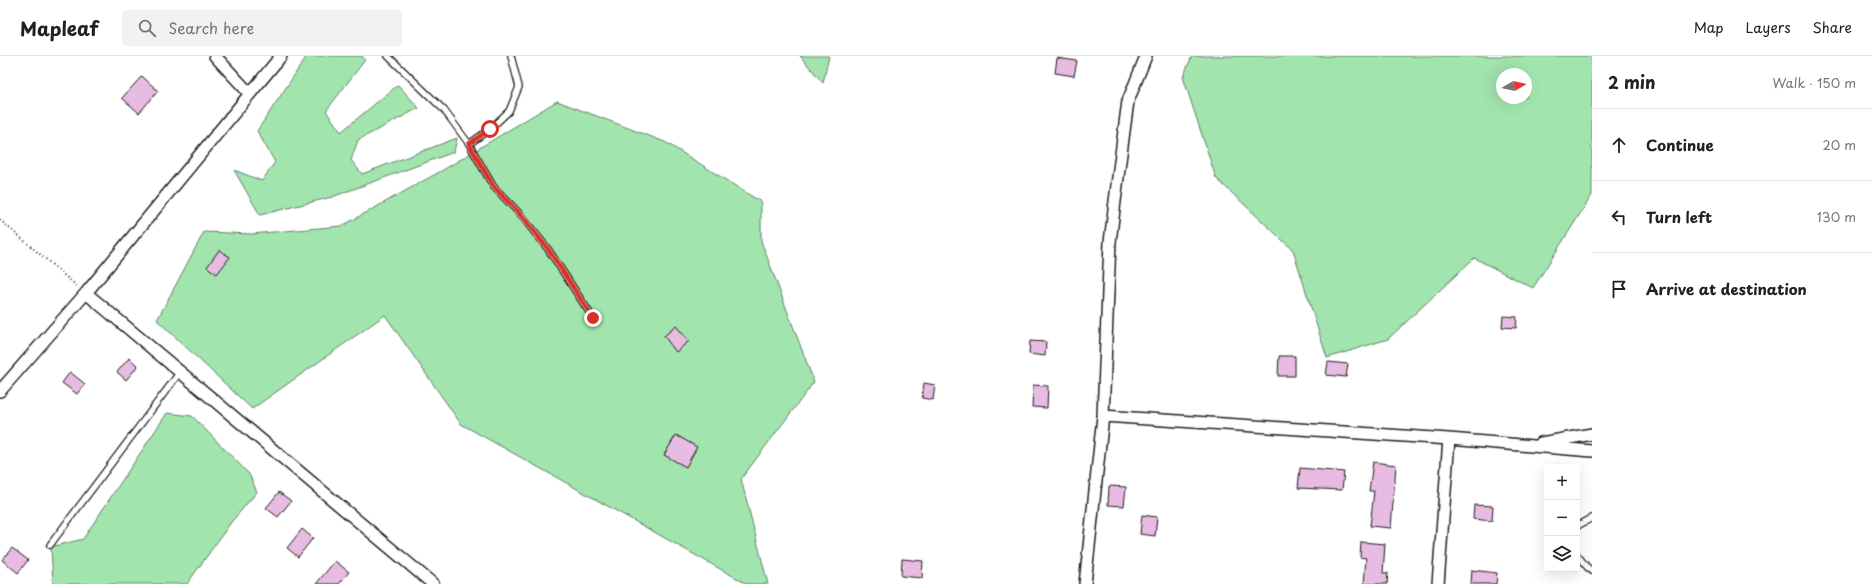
<!DOCTYPE html>
<meta charset="utf-8">
<style>
body{margin:0;font-family:"Playpen Sans",sans-serif;background:#f2f2f2;color:#202124}
.controls{position:absolute;right:12px;bottom:12px;display:grid;overflow:hidden;border-radius:4px;box-shadow:0 4px 16px #0002}
.controls button{width:36px;height:36px;display:grid;place-items:center;padding:0;border:0;border-bottom:1px solid #e0e0e0;background:#fff;color:#202124;font:20px sans-serif}
.compass{position:absolute;left:1496px;top:12px;width:36px;height:36px;border-radius:50%;background:#fff;box-shadow:0 4px 16px #0002;rotate:81deg}
.stop{position:absolute;width:12px;height:12px;margin:-9px;border:3px solid #d93025;border-radius:50%;background:#fff}
.stop.end{background:#d93025;border-color:#fff;box-shadow:0 1px 4px #0008}
.list{margin:0;padding:0;list-style:none}
h2{display:flex;justify-content:space-between;align-items:center;height:52px;margin:0;padding:0 16px;font-size:17px}
h2 small{font-size:13px;font-weight:400;color:#757577}
.list li{display:grid;grid-template-columns:26px 1fr auto;gap:12px;align-items:center;box-sizing:border-box;height:72px;padding:0 16px;border-top:1px solid #e0e0e0}
.list b{display:block;font-size:15px;white-space:nowrap}
.list em{font-size:13px;font-style:normal;color:#757577}
.icon{flex:none;width:22px;height:22px;fill:none;stroke:currentColor;stroke-width:2;stroke-linecap:round;stroke-linejoin:round}
.map{position:relative;flex:none;width:1592px;height:528px;overflow:hidden}
header{display:flex;align-items:center;gap:24px;box-sizing:border-box;height:56px;padding:0 20px;background:#fff;border-bottom:1px solid #e0e0e0}
header strong{font-size:19px}
nav{display:flex;gap:22px;margin-inline-start:auto;font-size:14px}
.search{width:280px;height:36px;background:#f2f2f2;display:flex;align-items:center;gap:10px;box-sizing:border-box;padding:0 14px;border-radius:4px;color:#757577;font-size:15px}
main{display:flex}
aside{flex:1;background:#fff}
.map>svg:first-child{display:block}
</style>
<header>
<strong>Mapleaf</strong>
<div class="search"><svg class="icon" aria-label="search" viewBox="0 0 24 24"><circle cx="10" cy="10" r="6"/><path d="M15 15l6 6"/></svg>Search here</div>
<nav><a>Map</a><a>Layers</a><a>Share</a></nav>
</header>
<main>
<div class="map">
<svg width="1592" height="528" viewBox="0 0 1592 528">
<rect width="100%" height="100%" fill="#fff"/>
<filter id="ink" filterUnits="userSpaceOnUse"><feTurbulence type="fractalNoise" baseFrequency=".025" numOctaves="2"/><feDisplacementMap in="SourceGraphic" scale="8" xChannelSelector="R" yChannelSelector="G"/><feConvolveMatrix kernelMatrix="1 2 1 2 8 2 1 2 1" color-interpolation-filters="sRGB"/></filter>
<g filter="url(#ink)">
<path fill="#a2e4ae" stroke="#5f8065" fill-rule="evenodd" d="M 307,0 L 362,0 L 365,4 L 326,55 L 341,76 L 398,29 L 419,52 L 358,84 L 351,104 L 362,118 L 457,82 L 454,96 L 332,141 L 260,159 L 234,114 L 262,125 L 275,106 L 257,75 Z
M 800,0 L 829,0 L 823,27 Z
M 1192,0 L 1592,0 L 1592,139 L 1533,232 L 1474,202 L 1388,283 L 1327,302 L 1293,194 L 1216,122 L 1183,21 ZM 1502,18 L 1526,18 L 1526,42 L 1502,42 Z
M 557,45 L 665,86 L 761,146 L 761,185 L 814,326 L 741,423 L 768,528 L 747,528 L 461,368 L 385,259 L 252,353 L 157,264 L 204,176 L 251,178 L 342,170 L 443,114 Z
M 167,357 L 192,360 L 249,418 L 257,436 L 232,465 L 187,528 L 53,528 L 51,491 L 83,483 Z"/>
<path fill="#e8bce2" stroke="#1c1c1c" d="M 1057,2 L 1077,5 L 1074,20 L 1055,17 Z
M 142,20 L 158,35 L 139,57 L 122,42 Z
M 219,194 L 230,201 L 217,218 L 207,211 Z
M 1503,260 L 1517,261 L 1516,272 L 1502,271 Z
M 676,270 L 689,285 L 676,296 L 664,280 Z
M 1030,285 L 1046,286 L 1045,300 L 1029,298 Z
M 1279,300 L 1295,300 L 1295,320 L 1278,320 Z
M 129,302 L 138,310 L 126,324 L 117,316 Z
M 1328,306 L 1348,308 L 1346,321 L 1326,319 Z
M 70,316 L 85,328 L 77,338 L 62,327 Z
M 924,327 L 935,329 L 933,344 L 922,342 Z
M 1033,329 L 1048,330 L 1047,352 L 1032,351 Z
M 676,379 L 697,391 L 686,411 L 664,399 Z
M 1373,406 L 1396,409 L 1391,472 L 1370,470 L 1374,435 L 1369,435 Z
M 1300,412 L 1344,416 L 1342,434 L 1298,432 Z
M 1109,430 L 1126,431 L 1124,450 L 1108,449 Z
M 279,436 L 291,445 L 278,461 L 266,452 Z
M 1474,449 L 1493,450 L 1492,465 L 1473,463 Z
M 1142,459 L 1157,461 L 1155,480 L 1140,478 Z
M 302,473 L 313,482 L 298,501 L 287,492 Z
M 1361,486 L 1385,488 L 1383,517 L 1388,517 L 1387,528 L 1364,528 L 1366,502 L 1360,501 Z
M 12,492 L 28,504 L 18,517 L 2,504 Z
M 902,503 L 923,505 L 922,522 L 901,520 Z
M 335,505 L 349,516 L 339,528 L 316,528 Z
M 1472,514 L 1497,517 L 1496,528 L 1471,528 Z"/>
<g fill="none" stroke-linecap="round" stroke-linejoin="round">
<defs>
<path id="service" d="M 388,0 L 444,54 L 469,88 L 493,130 L 519,157 L 548,193 L 593,262
M 469,88 L 490,73 L 509,55 L 519,31 L 511,0
M 1577,471 L 1579,469 L 1592,462
M 50,489 L 180,316
M 1577,499 L 1588,512 L 1592,515"/>
<path id="minor" d="M 215,0 L 250,38
M 86,237 L 433,528
M 0,335 L 86,237 L 281,0
M 1103,360 L 1449,383 L 1592,395
M 1541,387 L 1592,378
M 1085,528 L 1103,360 L 1110,186 L 1119,113 L 1128,45 L 1146,0
M 1438,528 L 1449,383"/>
</defs>
<use href="#service" stroke="#1c1c1c" stroke-width="8"/>
<use href="#minor" stroke="#1c1c1c" stroke-width="14"/>
<path stroke="#1c1c1c" stroke-width="2" stroke-dasharray="1 3" stroke-linecap="butt" d="M 0,164 L 78,231"/>
<use href="#service" stroke="#fff" stroke-width="5.5"/>
<use href="#minor" stroke="#fff" stroke-width="11"/>
</g>
</g>
<g fill="none" stroke-linecap="round" stroke-linejoin="round" filter="url(#ink)">
<path stroke="#d93025" stroke-width="5" d="M 490,73 L 469,88 L 493,130 L 519,157 L 548,193 L 593,262"/>
</g>
</svg>
<div class="controls">
<button>+</button>
<button>−</button>
<button><svg class="icon" aria-label="layers" viewBox="0 0 24 24"><path d="M12 4l9 5-9 5-9-5zM3 14l9 5 9-5"/></svg></button>
</div>
<svg class="compass" viewBox="-18 -18 36 36"><path d="M0-13l5 13h-10z" fill="#e53935"/><path d="M0 13l5-13h-10z" fill="#757577"/></svg>
<div class="stop" style="left:490px;top:73px"></div>
<div class="stop end" style="left:593px;top:262px"></div>
</div>
<aside>
<h2>2 min<small>Walk · 150 m</small></h2>
<ul class="list">
<li><svg class="icon" aria-label="ahead" viewBox="0 0 24 24"><path d="M12 20V5M6 11l6-6 6 6"/></svg><div><b>Continue</b></div><em>20 m</em></li>
<li><svg class="icon" aria-label="left" viewBox="0 0 24 24"><path d="M17 20v-9H6M10 6l-5 5 5 5"/></svg><div><b>Turn left</b></div><em>130 m</em></li>
<li><svg class="icon" aria-label="arrive" viewBox="0 0 24 24"><path d="M6 21V4h12l-3 4 3 4H6"/></svg><div><b>Arrive at destination</b></div></li>
</ul>
</aside>
</main>
